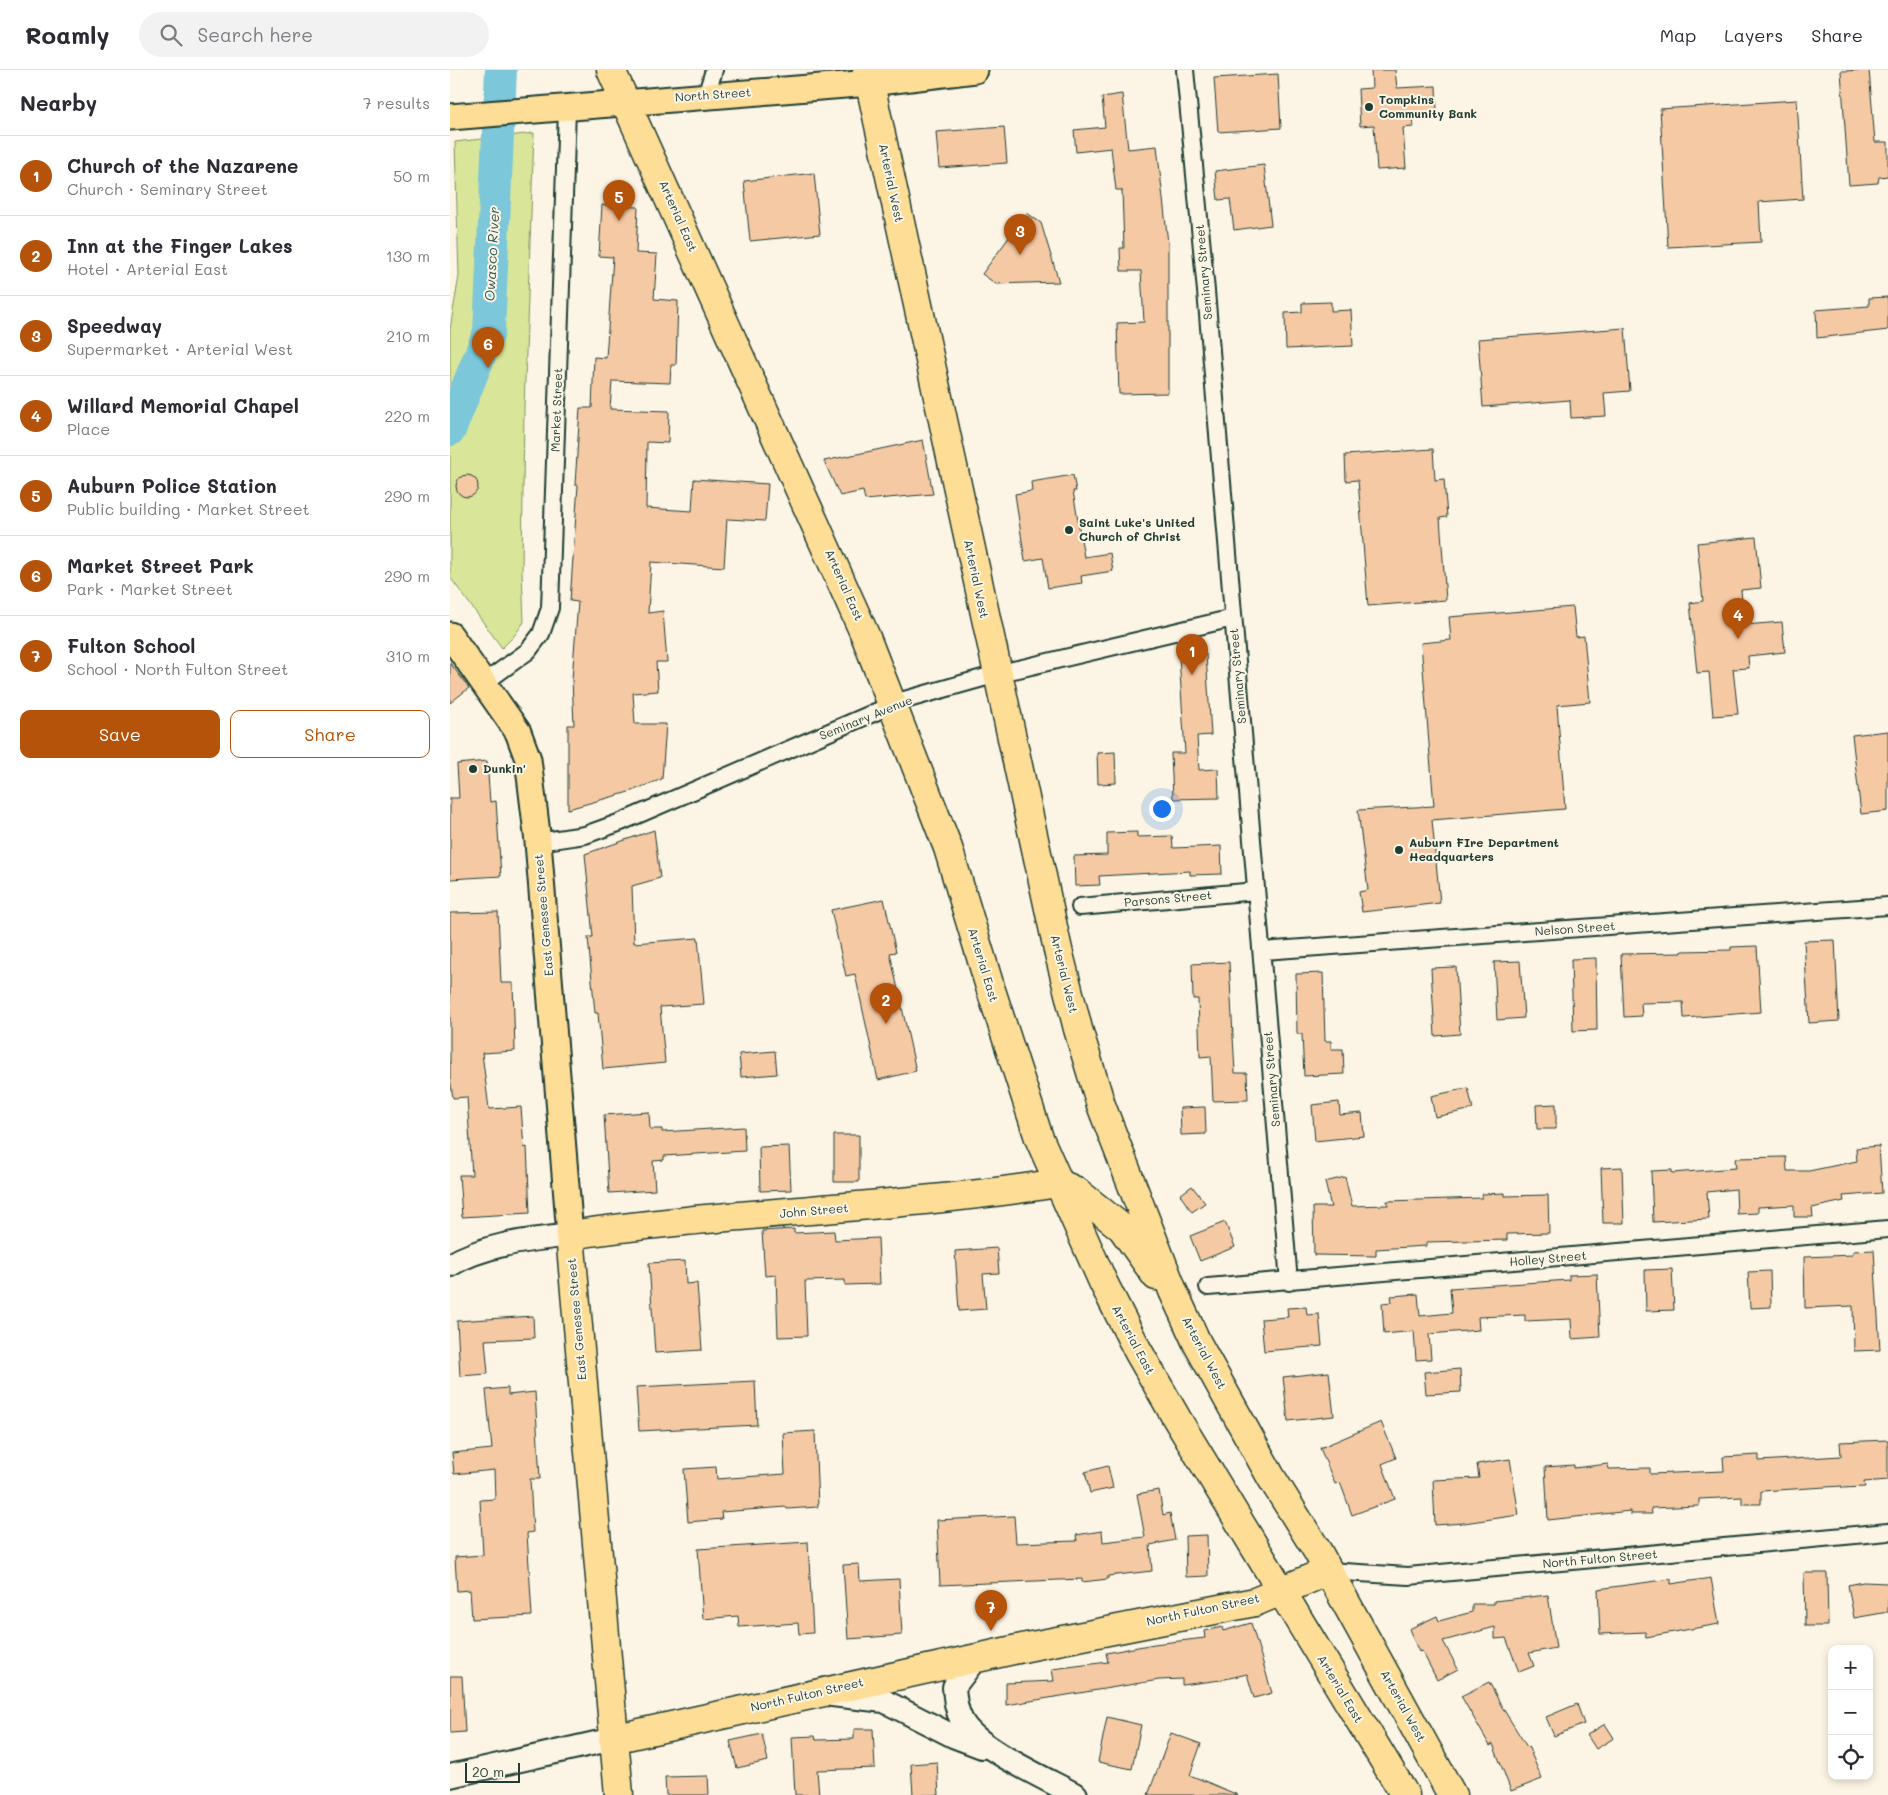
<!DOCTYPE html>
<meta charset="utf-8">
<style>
body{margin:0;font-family:Mali,sans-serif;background:#f2f2f3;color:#2b2b33}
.controls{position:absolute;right:15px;bottom:15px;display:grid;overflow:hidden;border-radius:10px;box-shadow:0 2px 8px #0003}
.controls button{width:45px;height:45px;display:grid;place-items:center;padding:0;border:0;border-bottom:1px solid #e1e1e2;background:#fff;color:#2b2b33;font:25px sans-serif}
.scale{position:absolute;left:15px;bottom:12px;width:55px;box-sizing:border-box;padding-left:5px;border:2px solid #1f3d34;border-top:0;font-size:14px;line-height:18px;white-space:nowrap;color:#1f3d34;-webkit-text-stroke:4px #fcf5e5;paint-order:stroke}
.you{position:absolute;left:711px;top:738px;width:18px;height:18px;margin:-12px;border:4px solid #fff;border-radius:50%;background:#1a73e8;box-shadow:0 0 0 8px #1a73e833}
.badge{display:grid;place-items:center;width:32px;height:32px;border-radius:50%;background:#b45309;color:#fff;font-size:16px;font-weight:700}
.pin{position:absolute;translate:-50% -41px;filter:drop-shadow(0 1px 2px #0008)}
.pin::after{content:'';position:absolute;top:26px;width:18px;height:15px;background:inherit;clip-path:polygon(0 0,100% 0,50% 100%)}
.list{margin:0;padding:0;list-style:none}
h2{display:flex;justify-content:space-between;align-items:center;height:65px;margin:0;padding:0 20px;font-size:21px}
h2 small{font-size:16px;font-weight:400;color:#7c7c81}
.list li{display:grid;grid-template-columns:32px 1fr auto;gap:15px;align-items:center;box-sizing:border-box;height:80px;padding:0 20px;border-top:1px solid #e1e1e2}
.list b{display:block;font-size:19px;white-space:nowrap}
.list p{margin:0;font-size:16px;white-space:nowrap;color:#7c7c81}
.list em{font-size:16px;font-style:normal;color:#7c7c81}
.actions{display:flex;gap:10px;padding:15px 20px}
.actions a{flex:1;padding:11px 0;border:1px solid #b45309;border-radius:10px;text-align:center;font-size:18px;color:#b45309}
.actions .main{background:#b45309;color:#fff}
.icon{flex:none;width:28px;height:28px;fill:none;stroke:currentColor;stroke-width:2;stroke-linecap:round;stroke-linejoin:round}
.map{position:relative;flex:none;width:1438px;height:1725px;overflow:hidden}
header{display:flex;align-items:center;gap:30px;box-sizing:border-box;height:70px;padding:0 25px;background:#fff;border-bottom:1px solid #e1e1e2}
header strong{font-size:24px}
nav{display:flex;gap:28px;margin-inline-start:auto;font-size:18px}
.search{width:350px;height:45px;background:#f2f2f3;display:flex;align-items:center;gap:12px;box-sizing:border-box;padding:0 18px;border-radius:28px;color:#7c7c81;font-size:19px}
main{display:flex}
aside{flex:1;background:#fff}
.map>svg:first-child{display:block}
</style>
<header>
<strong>Roamly</strong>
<div class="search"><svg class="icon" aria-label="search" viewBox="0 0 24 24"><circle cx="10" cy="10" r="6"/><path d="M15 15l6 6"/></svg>Search here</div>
<nav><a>Map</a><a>Layers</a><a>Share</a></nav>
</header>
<main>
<aside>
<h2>Nearby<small>7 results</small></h2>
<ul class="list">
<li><span class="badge">1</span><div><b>Church of the Nazarene</b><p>Church · Seminary Street</p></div><em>50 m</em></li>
<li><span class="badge">2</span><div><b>Inn at the Finger Lakes</b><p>Hotel · Arterial East</p></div><em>130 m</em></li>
<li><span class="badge">3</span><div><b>Speedway</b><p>Supermarket · Arterial West</p></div><em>210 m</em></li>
<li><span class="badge">4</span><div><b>Willard Memorial Chapel</b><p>Place</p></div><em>220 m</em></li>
<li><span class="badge">5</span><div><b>Auburn Police Station</b><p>Public building · Market Street</p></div><em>290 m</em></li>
<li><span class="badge">6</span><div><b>Market Street Park</b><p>Park · Market Street</p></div><em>290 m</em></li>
<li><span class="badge">7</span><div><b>Fulton School</b><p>School · North Fulton Street</p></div><em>310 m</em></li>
</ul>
<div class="actions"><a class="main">Save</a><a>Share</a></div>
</aside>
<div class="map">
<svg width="1438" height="1725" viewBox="0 0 1438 1725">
<rect width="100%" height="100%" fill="#fcf5e5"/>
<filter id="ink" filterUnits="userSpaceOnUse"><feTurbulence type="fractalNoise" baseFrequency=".02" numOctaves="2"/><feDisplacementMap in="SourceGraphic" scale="10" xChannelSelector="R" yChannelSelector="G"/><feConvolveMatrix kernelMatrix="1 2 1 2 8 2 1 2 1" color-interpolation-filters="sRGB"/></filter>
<g filter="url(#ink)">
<path fill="#d9e699" stroke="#7c9266" d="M 84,63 L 74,337 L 72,501 L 74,552 L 64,566 L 52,578 L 0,507 L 0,259 L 9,206 L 5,72 Z"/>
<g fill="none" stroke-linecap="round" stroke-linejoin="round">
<path stroke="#7bc7da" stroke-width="32" d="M 0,360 L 39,262 L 51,0"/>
</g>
<path fill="#f6c9a5" stroke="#1f3d34" d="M 921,0 L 945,0 L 947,18 L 986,16 L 987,43 L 962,44 L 963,57 L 953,58 L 956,98 L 927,100 L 924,55 L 910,56 L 908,19 L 922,18 Z
M 1419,0 L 1425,72 L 1438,72 L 1438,106 L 1429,107 L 1428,113 L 1399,115 L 1391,1 Z
M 828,4 L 831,58 L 768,62 L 764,8 Z
M 672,24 L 678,79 L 707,76 L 718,173 L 718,323 L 669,324 L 667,253 L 694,252 L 691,201 L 671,201 L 670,178 L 674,178 L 672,120 L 666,120 L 661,78 L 626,82 L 624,60 L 655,57 L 652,27 Z
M 1347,30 L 1353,129 L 1309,132 L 1311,172 L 1218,177 L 1210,39 Z
M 554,57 L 557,93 L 489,98 L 486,62 Z
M 814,95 L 821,155 L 784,160 L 780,129 L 768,130 L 765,101 Z
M 364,103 L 370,164 L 300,171 L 294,111 Z
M 152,135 L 188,137 L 186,183 L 207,184 L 204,229 L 228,231 L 226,295 L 221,295 L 220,313 L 162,311 L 160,339 L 219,341 L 218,373 L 197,372 L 196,438 L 242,441 L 244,409 L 318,414 L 315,451 L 277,449 L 274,497 L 201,492 L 198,543 L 213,541 L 217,592 L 206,592 L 208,621 L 183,623 L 185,654 L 216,654 L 212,709 L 179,722 L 118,739 L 118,655 L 124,655 L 122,609 L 128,532 L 120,531 L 128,415 L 125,415 L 130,338 L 142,338 L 144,287 L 156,288 L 163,187 L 149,186 Z
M 577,143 L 591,153 L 609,212 L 546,214 L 532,204 Z
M 1438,227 L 1438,260 L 1367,268 L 1366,240 L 1419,236 L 1419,228 Z
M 881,232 L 881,241 L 901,240 L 903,276 L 836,279 L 835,243 L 852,242 L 852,233 Z
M 1175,258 L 1180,321 L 1154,323 L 1156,346 L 1121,348 L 1120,330 L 1033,337 L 1028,269 Z
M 473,370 L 483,424 L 415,430 L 413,421 L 390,426 L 374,391 Z
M 983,379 L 985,410 L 994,409 L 997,447 L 990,448 L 996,530 L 918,536 L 908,410 L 896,411 L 895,385 Z
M6 416a11 11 0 1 1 22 0a11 11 0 1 1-22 0Z
M 623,405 L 626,421 L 623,421 L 634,487 L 660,483 L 663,501 L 631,506 L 632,513 L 598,518 L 593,488 L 575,491 L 565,424 L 582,421 L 581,412 Z
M 1306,467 L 1311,518 L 1291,520 L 1294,555 L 1332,552 L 1335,582 L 1298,586 L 1299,598 L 1283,599 L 1288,644 L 1263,646 L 1259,602 L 1247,603 L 1240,533 L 1253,531 L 1247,473 Z
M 1123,537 L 1126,567 L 1134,566 L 1140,632 L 1107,635 L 1115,739 L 982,750 L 990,833 L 912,842 L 909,822 L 918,820 L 908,740 L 984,736 L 971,573 L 1001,570 L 999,547 Z
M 756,584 L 761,665 L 747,666 L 749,700 L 768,699 L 769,728 L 723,729 L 721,683 L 735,683 L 729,586 Z
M 0,593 L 19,618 L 0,633 Z
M 1438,661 L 1438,741 L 1411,744 L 1402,665 Z
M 665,682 L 666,713 L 648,714 L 647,683 Z
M 37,691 L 40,732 L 46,731 L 51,806 L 0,809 L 0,728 L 9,728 L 7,694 Z
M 204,760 L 210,808 L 182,816 L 184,873 L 248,868 L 254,934 L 210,937 L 215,993 L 153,999 L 148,943 L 145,943 L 138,867 L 143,867 L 135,784 Z
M 687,762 L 687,767 L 722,766 L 723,778 L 771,776 L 772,804 L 740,805 L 740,801 L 649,806 L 650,815 L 625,816 L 624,786 L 657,785 L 657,763 Z
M 434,829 L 446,882 L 440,883 L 466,1001 L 428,1010 L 405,904 L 396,906 L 381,840 Z
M 48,842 L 51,913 L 63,913 L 65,981 L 32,983 L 39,1039 L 71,1037 L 74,1078 L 77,1077 L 80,1143 L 12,1147 L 9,1105 L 22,1105 L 17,1027 L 3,1028 L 0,1008 L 0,843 Z
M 1385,870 L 1389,951 L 1359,953 L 1354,871 Z
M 1307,876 L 1311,942 L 1234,948 L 1233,932 L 1191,933 L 1192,946 L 1174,947 L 1171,884 L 1232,883 L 1232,881 L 1281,880 L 1281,877 Z
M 1146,888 L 1147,960 L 1123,961 L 1121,889 Z
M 1070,891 L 1074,948 L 1047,950 L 1044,892 Z
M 779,892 L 785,1003 L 797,1003 L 798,1030 L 763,1031 L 761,986 L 750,987 L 748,929 L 743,929 L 742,894 Z
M 1006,897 L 1010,964 L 985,966 L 981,898 Z
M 873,903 L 875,971 L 881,971 L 881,979 L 893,979 L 894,1004 L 854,1006 L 852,964 L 847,964 L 846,904 Z
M 325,981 L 327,1004 L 291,1007 L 289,984 Z
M 1018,1018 L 1023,1039 L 985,1047 L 981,1026 Z
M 889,1032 L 890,1045 L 912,1043 L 914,1066 L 865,1071 L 862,1035 Z
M 1106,1034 L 1106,1059 L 1087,1059 L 1086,1035 Z
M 755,1037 L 756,1064 L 731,1065 L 730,1038 Z
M 199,1042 L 200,1059 L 212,1059 L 212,1062 L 294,1057 L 295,1081 L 214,1086 L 214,1090 L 203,1091 L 205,1120 L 159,1123 L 154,1045 Z
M 384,1065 L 409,1065 L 409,1112 L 384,1112 Z
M 339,1076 L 341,1120 L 310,1121 L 309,1077 Z
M 1429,1076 L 1432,1123 L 1393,1126 L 1394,1131 L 1362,1138 L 1363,1147 L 1344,1147 L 1344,1135 L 1308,1137 L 1308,1143 L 1287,1144 L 1286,1119 L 1257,1122 L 1259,1149 L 1203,1152 L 1201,1101 L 1222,1100 L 1222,1103 L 1286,1098 L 1285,1088 L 1336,1087 L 1337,1101 L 1359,1101 L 1407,1091 L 1406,1078 Z
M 1172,1097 L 1174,1153 L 1153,1153 L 1151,1098 Z
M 895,1107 L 902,1136 L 938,1135 L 937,1131 L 1032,1128 L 1032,1124 L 1055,1123 L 1055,1126 L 1098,1125 L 1099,1163 L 1057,1164 L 1057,1170 L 976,1172 L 976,1176 L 926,1179 L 926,1186 L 864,1185 L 863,1137 L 881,1137 L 875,1112 Z
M 742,1116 L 755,1133 L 742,1142 L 730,1125 Z
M 775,1152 L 785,1177 L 750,1191 L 740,1166 Z
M 344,1159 L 344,1163 L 384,1161 L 385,1170 L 428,1168 L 430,1214 L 395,1215 L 395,1210 L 355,1211 L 357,1266 L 328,1267 L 326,1205 L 315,1206 L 312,1161 Z
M 547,1178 L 549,1203 L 533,1204 L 536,1239 L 509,1241 L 505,1181 Z
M 1424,1180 L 1430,1280 L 1404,1281 L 1403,1236 L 1355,1238 L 1354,1187 L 1403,1185 L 1403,1181 Z
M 235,1191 L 236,1214 L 247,1213 L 252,1280 L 205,1283 L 199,1193 Z
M 1222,1199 L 1224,1240 L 1196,1241 L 1195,1200 Z
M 1320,1201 L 1321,1237 L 1300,1238 L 1298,1202 Z
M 1147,1204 L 1150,1267 L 1122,1269 L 1121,1249 L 1075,1251 L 1075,1245 L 1028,1247 L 1029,1260 L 979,1264 L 981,1289 L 966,1290 L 964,1261 L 934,1264 L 932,1233 L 942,1232 L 941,1226 L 968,1224 L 970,1246 L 1002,1243 L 1000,1218 L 1119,1210 L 1119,1205 Z
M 856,1237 L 857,1245 L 869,1244 L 872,1276 L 814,1281 L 811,1249 L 838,1247 L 837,1238 Z
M 83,1246 L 84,1268 L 35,1270 L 38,1304 L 10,1306 L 7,1251 Z
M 1010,1299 L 1011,1322 L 976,1324 L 974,1302 Z
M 879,1302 L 884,1346 L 838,1351 L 833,1307 Z
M 305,1311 L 307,1355 L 189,1361 L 186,1317 Z
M 58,1318 L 58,1325 L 85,1322 L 90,1409 L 80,1409 L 83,1462 L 77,1463 L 82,1546 L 22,1549 L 20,1520 L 7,1521 L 5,1487 L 33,1485 L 30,1430 L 45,1429 L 44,1400 L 4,1404 L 2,1383 L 42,1379 L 36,1320 Z
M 931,1352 L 946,1388 L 932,1394 L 945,1429 L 902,1445 L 890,1412 L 885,1414 L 870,1378 Z
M 365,1361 L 368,1437 L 337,1439 L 336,1437 L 271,1442 L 272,1449 L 238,1452 L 234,1399 L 266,1397 L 267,1409 L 335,1404 L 333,1363 Z
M 1438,1370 L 1438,1410 L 1414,1412 L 1415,1417 L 1392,1418 L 1392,1416 L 1311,1421 L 1311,1434 L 1292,1434 L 1292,1427 L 1249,1429 L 1249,1436 L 1201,1438 L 1202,1444 L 1180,1444 L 1180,1441 L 1098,1450 L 1095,1397 L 1124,1395 L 1124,1398 L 1158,1394 L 1159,1399 L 1200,1398 L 1200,1404 L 1274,1401 L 1273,1387 L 1309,1385 L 1309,1391 L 1391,1386 L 1390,1372 Z
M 1060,1389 L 1069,1445 L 1014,1453 L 985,1455 L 983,1410 L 1029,1408 L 1027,1394 Z
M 658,1396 L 663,1418 L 640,1423 L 635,1402 Z
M 709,1420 L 713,1445 L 720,1443 L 725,1470 L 700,1475 L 702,1501 L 658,1506 L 658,1509 L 632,1512 L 632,1509 L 490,1515 L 487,1450 L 564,1446 L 566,1473 L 627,1471 L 626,1465 L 652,1461 L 653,1472 L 695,1467 L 687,1424 Z
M 757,1465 L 758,1506 L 736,1507 L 735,1466 Z
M 358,1472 L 363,1563 L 349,1564 L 348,1553 L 289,1557 L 288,1546 L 253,1549 L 248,1479 Z
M 409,1494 L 410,1511 L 449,1509 L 452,1565 L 398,1569 L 393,1495 Z
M 1354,1503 L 1377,1503 L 1378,1556 L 1355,1556 Z
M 1261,1508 L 1269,1554 L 1196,1567 L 1195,1562 L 1150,1564 L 1148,1519 L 1221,1509 L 1221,1514 Z
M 1413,1512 L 1438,1513 L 1438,1542 L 1404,1548 L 1398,1515 Z
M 1098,1525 L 1106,1578 L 1079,1583 L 1084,1596 L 1069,1602 L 1056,1568 L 1045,1569 L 1045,1557 L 993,1571 L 1008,1599 L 987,1610 L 972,1581 L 969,1582 L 959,1559 L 987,1546 L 989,1551 L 1022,1542 L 1022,1534 L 1044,1534 L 1044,1531 Z
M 801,1553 L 822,1623 L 804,1628 L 797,1604 L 771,1610 L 732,1615 L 732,1609 L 709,1610 L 556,1635 L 556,1613 L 604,1611 L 602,1599 L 658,1592 L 656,1583 L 704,1574 L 755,1568 L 754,1561 L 772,1557 L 773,1561 Z
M 0,1606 L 12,1606 L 15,1662 L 0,1663 Z
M 1039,1612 L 1052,1637 L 1077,1677 L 1078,1676 L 1092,1709 L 1061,1721 L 1043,1674 L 1040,1676 L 1011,1626 Z
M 1127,1634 L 1134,1654 L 1104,1666 L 1096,1647 Z
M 657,1647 L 691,1655 L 682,1699 L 648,1692 Z
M 1155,1654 L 1164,1668 L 1146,1679 L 1137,1665 Z
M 404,1659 L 423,1659 L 425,1698 L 367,1700 L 369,1725 L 345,1725 L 342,1667 L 365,1666 L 366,1670 L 404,1669 Z
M 721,1663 L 751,1674 L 740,1705 L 788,1725 L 698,1725 Z
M 312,1664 L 318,1691 L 287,1698 L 280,1671 Z
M 487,1692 L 489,1725 L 463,1725 L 461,1694 Z
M 258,1706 L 259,1725 L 216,1725 L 215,1707 Z"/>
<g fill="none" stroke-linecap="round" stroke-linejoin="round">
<defs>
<path id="street" d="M 735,0 L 756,221 L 839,1212
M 256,26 L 264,0
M 34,613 L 78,581 L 91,564 L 100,538 L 117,39
M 88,772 L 135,765 L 171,752 L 451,631 L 547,604 L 783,548
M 630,837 L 806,821
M 812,881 L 1438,836
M 758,1217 L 1438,1159
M 878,1501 L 958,1506 L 1438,1462"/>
<path id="secondary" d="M 0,1195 C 35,1174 80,1170 120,1165
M 526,1588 L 504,1617 C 505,1629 506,1640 512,1651 C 526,1678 597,1709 626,1725
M 382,1625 L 434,1631 L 503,1666 L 532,1677
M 0,1706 L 163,1669"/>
<path id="primary" d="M 0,47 L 420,13 L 525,0
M 0,565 L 68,662 L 78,689 L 88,772 L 120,1165"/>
<path id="highway" d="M 161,0 L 415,565 L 498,778 L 540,917 L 589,1068 L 653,1212 L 688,1281 L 727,1349 L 955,1725
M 417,0 L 608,880 L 628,959 L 651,1035 L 723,1221 L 747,1273 L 821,1407 L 868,1482 L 1002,1725
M 608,1113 L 626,1121 L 672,1158 L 706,1206
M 163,1669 L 577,1577 L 805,1532 L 878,1501
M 169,1725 L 120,1165 C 282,1141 446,1139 608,1113"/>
</defs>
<use href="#street" stroke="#1f3d34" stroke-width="20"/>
<use href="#secondary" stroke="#1f3d34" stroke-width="26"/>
<use href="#primary" stroke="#1f3d34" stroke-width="29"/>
<use href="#highway" stroke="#1f3d34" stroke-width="31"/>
<use href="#street" stroke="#fcf5e5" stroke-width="16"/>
<use href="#secondary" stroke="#fcf5e5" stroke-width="22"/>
<use href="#primary" stroke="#fedd96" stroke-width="25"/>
<use href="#highway" stroke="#fedd96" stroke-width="28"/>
</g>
</g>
<g fill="#1f3d34" stroke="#fcf5e5" stroke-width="2">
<circle cx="919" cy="37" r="5"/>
<circle cx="619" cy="460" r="5"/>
<circle cx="23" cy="699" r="5"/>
<circle cx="949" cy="780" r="5"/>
</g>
<g text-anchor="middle" stroke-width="4" stroke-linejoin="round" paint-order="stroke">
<g font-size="12" fill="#1f3d34" stroke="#fcf5e5">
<text transform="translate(263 25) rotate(-4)" y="4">North Street</text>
<text transform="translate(441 113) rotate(78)" y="4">Arterial West</text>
<text transform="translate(228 146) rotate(66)" y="4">Arterial East</text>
<text transform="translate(754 202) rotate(-95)" y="4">Seminary Street</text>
<text transform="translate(107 340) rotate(-88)" y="4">Market Street</text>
<text transform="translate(526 509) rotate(78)" y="4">Arterial West</text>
<text transform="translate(394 515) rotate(66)" y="4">Arterial East</text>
<text transform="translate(788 606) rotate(-95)" y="4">Seminary Street</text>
<text transform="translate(416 648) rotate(-22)" y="4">Seminary Avenue</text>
<text transform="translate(718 829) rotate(-5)" y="4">Parsons Street</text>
<text transform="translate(94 845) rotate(-95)" y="4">East Genesee Street</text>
<text transform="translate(1125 859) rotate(-4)" y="4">Nelson Street</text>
<text transform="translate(533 895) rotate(73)" y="4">Arterial East</text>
<text transform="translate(614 904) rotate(76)" y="4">Arterial West</text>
<text transform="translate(822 1009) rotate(-95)" y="4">Seminary Street</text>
<text transform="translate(364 1141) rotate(-5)" y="4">John Street</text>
<text transform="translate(1098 1189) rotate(-5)" y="4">Holley Street</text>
<text transform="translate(127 1249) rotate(-95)" y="4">East Genesee Street</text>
<text transform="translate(683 1270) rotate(62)" y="4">Arterial East</text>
<text transform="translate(754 1283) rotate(62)" y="4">Arterial West</text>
<text transform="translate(1150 1489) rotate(-5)" y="4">North Fulton Street</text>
<text transform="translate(753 1540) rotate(-12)" y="4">North Fulton Street</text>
<text transform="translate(890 1619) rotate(59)" y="4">Arterial East</text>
<text transform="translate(357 1625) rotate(-13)" y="4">North Fulton Street</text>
<text transform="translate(953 1636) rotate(61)" y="4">Arterial West</text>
</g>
<g font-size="12" font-weight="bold" fill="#1f3d34" stroke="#fcf5e5" text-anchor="start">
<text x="929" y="34">Tompkins<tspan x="929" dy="14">Community Bank</tspan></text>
<text x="629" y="457">Saint Luke's United<tspan x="629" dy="14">Church of Christ</tspan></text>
<text x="33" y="703">Dunkin'</text>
<text x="959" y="777">Auburn FIre Department<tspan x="959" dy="14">Headquarters</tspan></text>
</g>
<g font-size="14" font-style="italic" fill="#315955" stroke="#fcf5e5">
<text transform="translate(42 184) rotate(-87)" y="5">Owasco River</text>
</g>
</g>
</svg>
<div class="controls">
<button>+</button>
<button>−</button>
<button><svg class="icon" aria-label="locate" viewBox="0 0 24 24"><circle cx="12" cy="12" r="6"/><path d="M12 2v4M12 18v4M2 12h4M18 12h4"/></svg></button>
</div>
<div class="scale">20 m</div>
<div class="you"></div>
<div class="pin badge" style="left:742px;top:605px">1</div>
<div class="pin badge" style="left:436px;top:954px">2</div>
<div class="pin badge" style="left:570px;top:185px">3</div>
<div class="pin badge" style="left:1288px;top:569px">4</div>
<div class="pin badge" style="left:169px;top:151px">5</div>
<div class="pin badge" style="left:38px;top:298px">6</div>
<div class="pin badge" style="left:541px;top:1561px">7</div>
</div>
</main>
